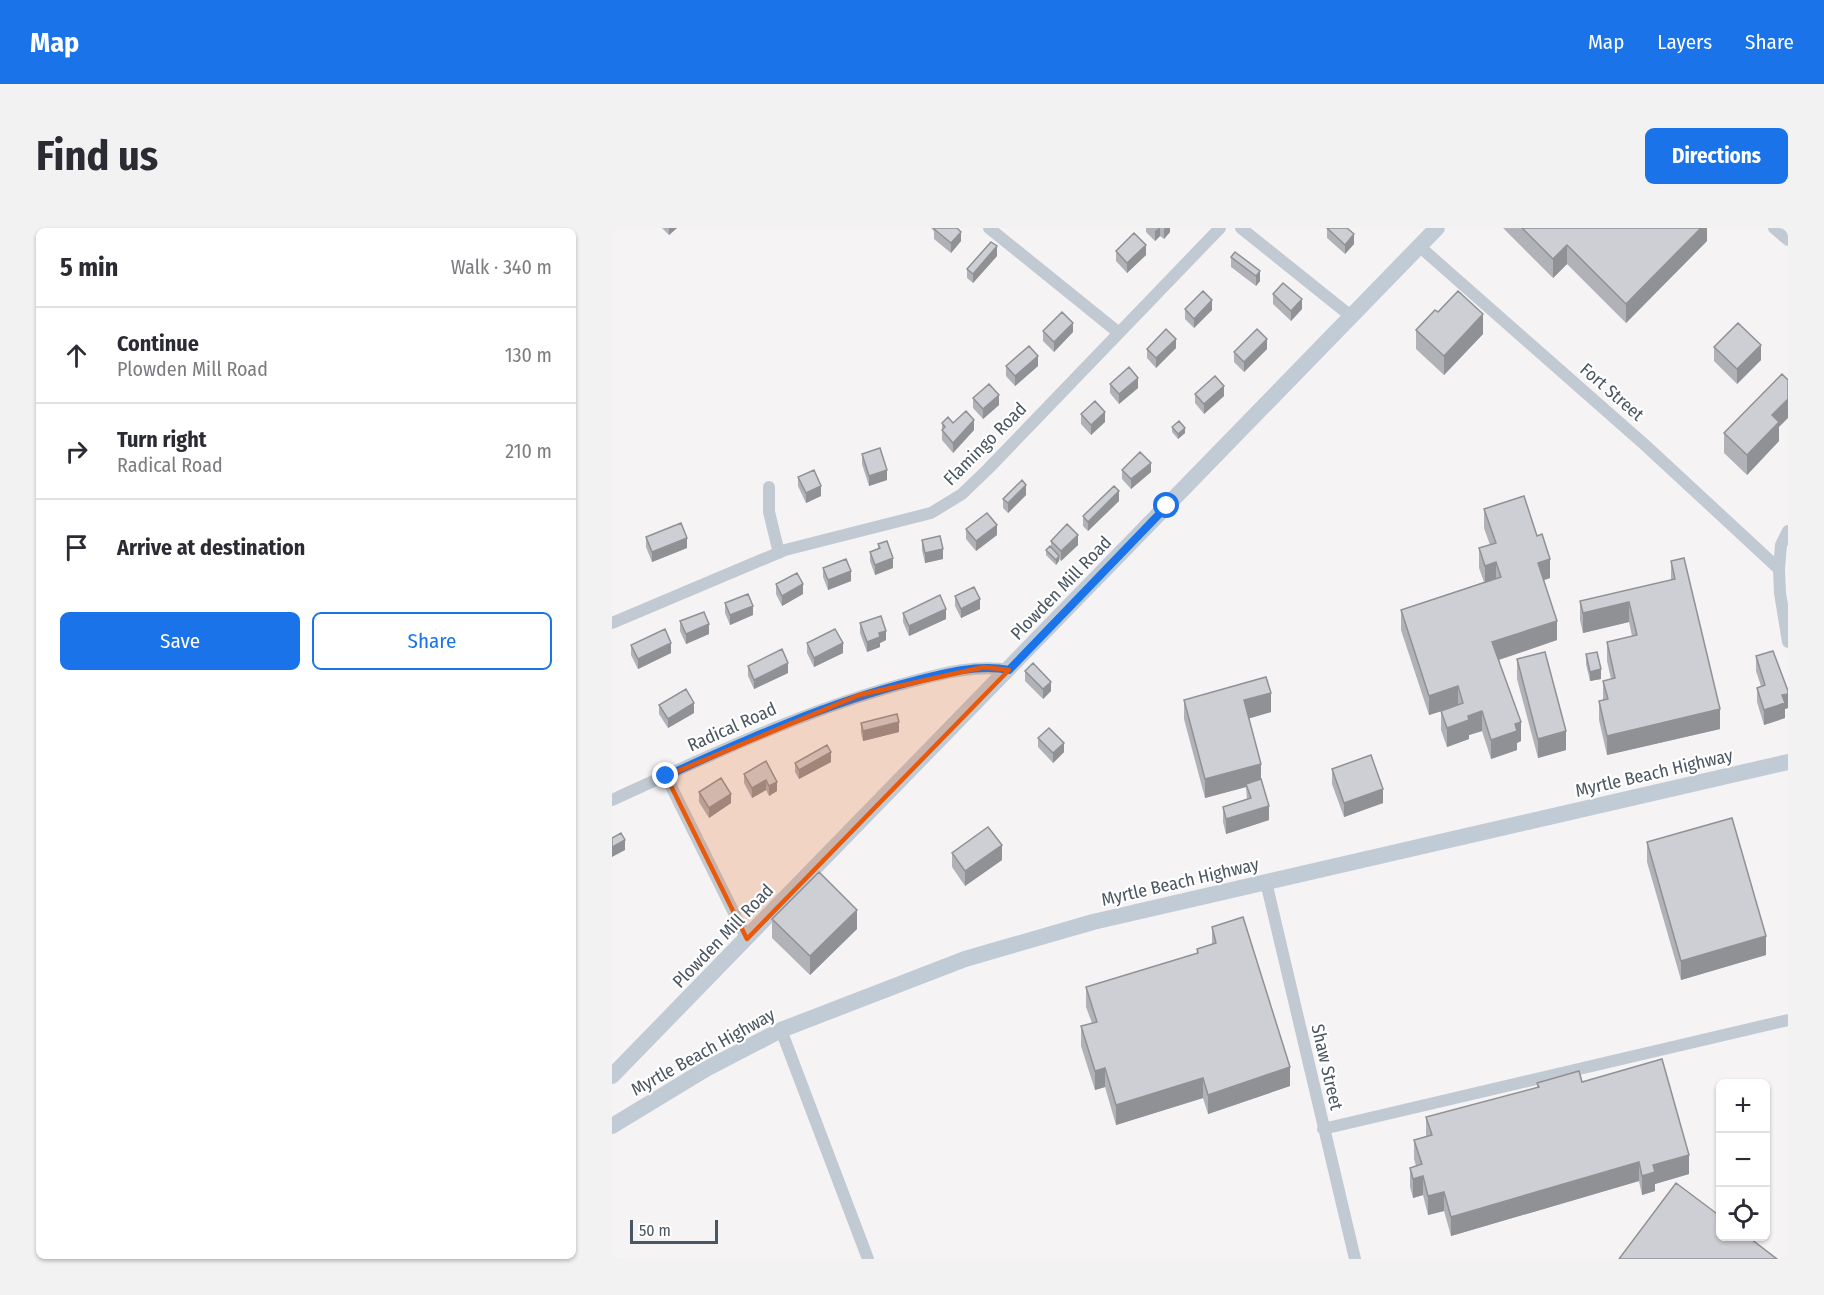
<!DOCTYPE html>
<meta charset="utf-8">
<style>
body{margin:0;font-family:"Fira Sans Condensed",sans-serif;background:#f2f2f3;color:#2b2b33}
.controls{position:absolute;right:18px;bottom:18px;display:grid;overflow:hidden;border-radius:9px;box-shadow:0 2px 4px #0004}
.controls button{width:54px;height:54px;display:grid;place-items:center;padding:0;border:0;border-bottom:2px solid #e1e1e2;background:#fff;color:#2b2b33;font:30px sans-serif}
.scale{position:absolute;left:18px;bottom:15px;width:88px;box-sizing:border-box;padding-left:6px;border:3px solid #4a5661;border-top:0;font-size:16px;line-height:21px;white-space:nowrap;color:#4a5661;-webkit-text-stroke:4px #fff;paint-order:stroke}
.stop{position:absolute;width:18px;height:18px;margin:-14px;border:4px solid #1a73e8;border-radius:50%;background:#fff}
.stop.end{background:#1a73e8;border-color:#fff;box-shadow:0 2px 6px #0008}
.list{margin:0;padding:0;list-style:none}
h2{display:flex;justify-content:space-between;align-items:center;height:78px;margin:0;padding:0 24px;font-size:26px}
h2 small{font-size:20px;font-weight:400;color:#7c7c81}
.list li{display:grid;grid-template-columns:39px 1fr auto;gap:18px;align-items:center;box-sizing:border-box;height:96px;padding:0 24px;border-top:2px solid #e1e1e2}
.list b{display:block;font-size:22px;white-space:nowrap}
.list p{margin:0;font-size:20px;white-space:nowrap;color:#7c7c81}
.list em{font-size:20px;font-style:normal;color:#7c7c81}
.actions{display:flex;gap:12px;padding:18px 24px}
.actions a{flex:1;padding:14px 0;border:2px solid #1a73e8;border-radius:9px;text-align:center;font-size:21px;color:#1a73e8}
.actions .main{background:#1a73e8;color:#fff}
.icon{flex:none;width:33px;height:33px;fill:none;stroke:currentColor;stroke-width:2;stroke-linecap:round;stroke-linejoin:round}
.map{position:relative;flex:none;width:1176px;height:1031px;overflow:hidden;border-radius:9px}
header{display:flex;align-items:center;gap:36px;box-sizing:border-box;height:84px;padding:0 30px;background:#1a73e8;color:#fff}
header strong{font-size:28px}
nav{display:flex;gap:33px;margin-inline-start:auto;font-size:21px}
.intro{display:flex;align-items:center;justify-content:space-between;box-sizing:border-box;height:144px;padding:0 36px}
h1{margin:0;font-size:42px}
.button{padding:15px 27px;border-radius:9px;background:#1a73e8;color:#fff;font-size:21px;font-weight:700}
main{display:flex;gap:36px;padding:0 36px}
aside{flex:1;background:#fff;border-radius:9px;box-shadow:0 2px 4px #0004}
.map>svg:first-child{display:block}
</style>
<header>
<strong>Map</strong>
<nav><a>Map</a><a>Layers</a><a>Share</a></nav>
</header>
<div class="intro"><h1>Find us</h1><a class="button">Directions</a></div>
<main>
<aside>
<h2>5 min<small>Walk · 340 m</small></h2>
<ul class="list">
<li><svg class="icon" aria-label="ahead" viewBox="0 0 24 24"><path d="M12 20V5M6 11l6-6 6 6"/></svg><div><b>Continue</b><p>Plowden Mill Road</p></div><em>130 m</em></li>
<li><svg class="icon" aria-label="right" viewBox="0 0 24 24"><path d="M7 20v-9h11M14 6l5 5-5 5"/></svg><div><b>Turn right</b><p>Radical Road</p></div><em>210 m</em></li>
<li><svg class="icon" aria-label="arrive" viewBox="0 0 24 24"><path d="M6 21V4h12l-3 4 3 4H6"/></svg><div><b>Arrive at destination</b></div></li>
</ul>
<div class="actions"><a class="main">Save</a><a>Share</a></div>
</aside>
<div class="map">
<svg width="1176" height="1031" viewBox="0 0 1176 1031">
<rect width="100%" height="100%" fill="#f5f3f3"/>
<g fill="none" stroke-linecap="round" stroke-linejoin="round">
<path stroke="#c1cad2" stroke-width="12" d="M 377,0 L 507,105
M 629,0 L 740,89
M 1162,0 L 1176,12
M 807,18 L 1033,217 L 1167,341 L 1168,365 L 1176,414
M 157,259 L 157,284 L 167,325
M 1167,341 L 1169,317 L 1176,303
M 0,395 L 173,322 L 319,285 L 350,266 L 376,241 L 608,0
M 54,548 L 135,711
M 0,572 C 97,528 194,481 298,454 C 329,446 364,436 397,442
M 654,654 L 743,1031
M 169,802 L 256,1031
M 711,901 L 1176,792"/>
<path stroke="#c1cbd6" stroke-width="16" d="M 0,848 L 825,0
M 0,898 L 94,841 L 169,802 L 353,731 L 481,694 L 1176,534"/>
</g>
<path fill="#b0b2b7" d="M 50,0 L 65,0 L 57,7 Z
M 319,0 L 345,0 L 349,13 L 339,25 L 322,11 L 322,3 Z
M 534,0 L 558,0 L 558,4 L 552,11 L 548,8 L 543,13 L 534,4 Z
M 715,0 L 742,16 L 733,26 L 715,10 Z
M 891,0 L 1095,0 L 1095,13 L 1014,95 L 955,36 L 941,50 Z
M 504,23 L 534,27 L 515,45 L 504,33 Z
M 623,24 L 648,53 L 644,58 L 619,39 L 619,29 Z
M 385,28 L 361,55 L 355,50 L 355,41 Z
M 661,66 L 690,81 L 679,93 L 661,76 Z
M 573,81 L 600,82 L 582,100 L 573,91 Z
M 826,84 L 871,106 L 832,147 L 804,121 L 804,102 Z
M 431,103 L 461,104 L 442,124 L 431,113 Z
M 1102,119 L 1149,132 L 1125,156 L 1102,133 Z
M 564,120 L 544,140 L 535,130 L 535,121 Z
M 655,121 L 632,144 L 622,134 L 622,124 Z
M 394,138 L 426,138 L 403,158 L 394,148 Z
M 498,156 L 526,160 L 507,176 L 498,165 Z
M 583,166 L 612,168 L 592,186 L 583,175 Z
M 361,170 L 387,177 L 371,191 L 361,180 Z
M 469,186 L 493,194 L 479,207 L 469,196 Z
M 330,195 L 341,195 L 362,202 L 341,225 L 330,212 Z
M 560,199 L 573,205 L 566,211 L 560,204 Z
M 1167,199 L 1167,213 L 1135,247 L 1112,225 L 1112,205 Z
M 250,226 L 275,252 L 257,258 L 250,236 Z
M 510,242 L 539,244 L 519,261 L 510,251 Z
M 186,249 L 209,268 L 194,275 L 186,258 Z
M 414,267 L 396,285 L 391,280 L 391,271 Z
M 507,273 L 476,303 L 471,298 L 471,288 Z
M 872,281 L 938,350 L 932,352 L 945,412 L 887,432 L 909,513 L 905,515 L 905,522 L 879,531 L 870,503 L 857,507 L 857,511 L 835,519 L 829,502 L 829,483 L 817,487 L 789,402 L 789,382 L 872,354 L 867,340 L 867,320 L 878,317 L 872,300 Z
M 354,301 L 385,307 L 364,323 L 354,311 Z
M 34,309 L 75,320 L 40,334 L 34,319 Z
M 310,312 L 331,331 L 313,335 L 310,322 Z
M 439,313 L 466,317 L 449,333 L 447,331 L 447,333 L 444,337 L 434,327 L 434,322 L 439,319 Z
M 266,316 L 281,340 L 263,347 L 258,333 L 258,324 L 266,321 Z
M 1059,333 L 1108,501 L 995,527 L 987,492 L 987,473 L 991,472 L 991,453 L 999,451 L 995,433 L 995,414 L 1020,408 L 1017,394 L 971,405 L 968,392 L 968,373 L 1059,352 Z
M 211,340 L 239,353 L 216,362 L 211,349 Z
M 164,356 L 191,366 L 170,378 L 164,366 Z
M 343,368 L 368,381 L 349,390 L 343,378 Z
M 113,375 L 141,387 L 118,397 L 113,385 Z
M 291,385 L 334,391 L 297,408 L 291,394 Z
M 68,393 L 97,406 L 74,416 L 68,403 Z
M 248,395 L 274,412 L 268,415 L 268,419 L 255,424 L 248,405 Z
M 195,415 L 231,425 L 202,439 L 195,425 Z
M 19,417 L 59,425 L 26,441 L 19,427 Z
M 974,426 L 989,451 L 978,453 L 974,436 Z
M 1144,428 L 1176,463 L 1176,480 L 1173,481 L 1173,490 L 1152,497 L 1145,474 L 1145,460 L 1149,458 L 1144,443 Z
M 905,431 L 954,522 L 926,530 L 905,451 Z
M 136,438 L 176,445 L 142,461 L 136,448 Z
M 413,443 L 439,463 L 431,471 L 413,453 Z
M 572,472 L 659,484 L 637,490 L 657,592 L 614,606 L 611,594 L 611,579 L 635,572 L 634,559 L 593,570 L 572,491 Z
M 47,477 L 82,485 L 56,500 L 47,486 Z
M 249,495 L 287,504 L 251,513 L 249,505 Z
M 426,510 L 452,524 L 441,535 L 426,519 Z
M 154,533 L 165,563 L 157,568 L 154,562 L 140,570 L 132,555 L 132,546 Z
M 219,534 L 187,551 L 183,544 L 183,535 Z
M 720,541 L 771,575 L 732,589 L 720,556 Z
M 87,564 L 119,575 L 97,590 L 87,574 Z
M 1035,614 L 1154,727 L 1069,752 L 1035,634 Z
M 340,625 L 390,632 L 353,658 L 340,639 Z
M 160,691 L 245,701 L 198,747 L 160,710 Z
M 600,699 L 678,858 L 596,886 L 591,870 L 504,897 L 493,859 L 483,862 L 469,818 L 469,798 L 480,795 L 474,779 L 474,759 L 585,725 L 585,721 L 600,716 Z
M 970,854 L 1077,946 L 1043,956 L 1043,963 L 1030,967 L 1027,953 L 839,1008 L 832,983 L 816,987 L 811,967 L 801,970 L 798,959 L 798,940 L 804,938 L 802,931 L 802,912 L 814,908 L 814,889 L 925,860 L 925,855 Z"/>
<path fill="#909195" d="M 57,0 L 65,0 L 57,7 Z
M 547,0 L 548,0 L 548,8 L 543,13 L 543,3 Z
M 553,0 L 558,0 L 558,4 L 552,11 L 552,2 Z
M 1089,0 L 1095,0 L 1095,13 L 1014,95 L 1014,76 Z
M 349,4 L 349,13 L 339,25 L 339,15 Z
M 742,6 L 742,16 L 733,26 L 733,17 Z
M 534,17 L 534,27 L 515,45 L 515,35 Z
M 955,17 L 955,36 L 941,50 L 941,31 Z
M 385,18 L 385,28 L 361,55 L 361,46 Z
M 648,43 L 648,53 L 644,58 L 644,48 Z
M 690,71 L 690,81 L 679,93 L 679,83 Z
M 600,72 L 600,82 L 582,100 L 582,91 Z
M 871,86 L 871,106 L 832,147 L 832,128 Z
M 461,95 L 461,104 L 442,124 L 442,114 Z
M 564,111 L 564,120 L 544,140 L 544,130 Z
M 655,111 L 655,121 L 632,144 L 632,134 Z
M 1149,117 L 1149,132 L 1125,156 L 1125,141 Z
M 426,128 L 426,138 L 403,158 L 403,148 Z
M 526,150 L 526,160 L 507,176 L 507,166 Z
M 612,158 L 612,168 L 592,186 L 592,176 Z
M 387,167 L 387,177 L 371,191 L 371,181 Z
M 1176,171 L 1176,190 L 1167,199 L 1167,213 L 1135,247 L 1135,227 L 1160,187 Z
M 493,184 L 493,194 L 479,207 L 479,197 Z
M 362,192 L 362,202 L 341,225 L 341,215 Z
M 573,200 L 573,205 L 566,211 L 566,206 Z
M 539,235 L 539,244 L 519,261 L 519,251 Z
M 275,242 L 275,252 L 257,258 L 257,248 Z
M 414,257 L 414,267 L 396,285 L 396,275 Z
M 209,258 L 209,268 L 194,275 L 194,265 Z
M 507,263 L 507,273 L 476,303 L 476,294 Z
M 385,297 L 385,307 L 364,323 L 364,313 Z
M 466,307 L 466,317 L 449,333 L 449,323 Z
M 75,310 L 75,320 L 40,334 L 40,324 Z
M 331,321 L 331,331 L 313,335 L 313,325 Z
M 447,328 L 447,333 L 444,337 L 444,332 Z
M 281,330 L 281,340 L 263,347 L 263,337 Z
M 938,331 L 938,350 L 926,354 L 926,335 Z
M 884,334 L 884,353 L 873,357 L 873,338 Z
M 239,343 L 239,353 L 216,362 L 216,352 Z
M 191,356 L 191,366 L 170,378 L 170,368 Z
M 368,371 L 368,381 L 349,390 L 349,381 Z
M 1017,374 L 1017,394 L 971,405 L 971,385 Z
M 141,378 L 141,387 L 118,397 L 118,387 Z
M 334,381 L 334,391 L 297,408 L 297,398 Z
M 945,393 L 945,412 L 880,434 L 880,414 Z
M 97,396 L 97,406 L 74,416 L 74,406 Z
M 274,403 L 274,412 L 268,415 L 268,419 L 255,424 L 255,414 L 267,405 Z
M 59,415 L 59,425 L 26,441 L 26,431 Z
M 231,415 L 231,425 L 202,439 L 202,430 Z
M 176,435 L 176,445 L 142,461 L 142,452 Z
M 989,441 L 989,451 L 978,453 L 978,444 Z
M 439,454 L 439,463 L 431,471 L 431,461 Z
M 846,458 L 846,478 L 817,487 L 817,468 Z
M 659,465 L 659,484 L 632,492 L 632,472 Z
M 1176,466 L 1176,480 L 1173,481 L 1173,490 L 1152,497 L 1152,482 L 1170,467 Z
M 82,475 L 82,485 L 56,500 L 56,491 Z
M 1108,481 L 1108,501 L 995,527 L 995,508 Z
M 870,483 L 870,503 L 857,507 L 857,511 L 835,519 L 835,500 L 856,488 Z
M 287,494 L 287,504 L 251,513 L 251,503 Z
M 909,494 L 909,513 L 905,515 L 905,522 L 879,531 L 879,512 L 903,496 Z
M 954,503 L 954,522 L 926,530 L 926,511 Z
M 452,515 L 452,524 L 441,535 L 441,525 Z
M 219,524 L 219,534 L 187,551 L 187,542 Z
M 649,536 L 649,555 L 634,556 L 634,559 L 593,570 L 593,551 Z
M 154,552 L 154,562 L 140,570 L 140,560 Z
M 165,554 L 165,563 L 157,568 L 157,558 Z
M 771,561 L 771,575 L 732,589 L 732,575 Z
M 119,566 L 119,575 L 97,590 L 97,580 Z
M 657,578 L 657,592 L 614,606 L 614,591 Z
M 13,612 L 13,622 L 0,629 L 0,619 Z
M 390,617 L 390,632 L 353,658 L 353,643 Z
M 245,682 L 245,701 L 198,747 L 198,728 Z
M 1154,708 L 1154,727 L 1069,752 L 1069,733 Z
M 678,839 L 678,858 L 596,886 L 596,867 Z
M 493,840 L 493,859 L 483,862 L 483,843 Z
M 591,850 L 591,870 L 504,897 L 504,877 Z
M 1077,927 L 1077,946 L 1043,956 L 1043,963 L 1030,967 L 1030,948 L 1041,937 Z
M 1027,934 L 1027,953 L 839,1008 L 839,989 Z
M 811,948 L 811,967 L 801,970 L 801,951 Z
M 832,964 L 832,983 L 816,987 L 816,968 Z"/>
<path fill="#cdcfd5" stroke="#909195" stroke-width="1.5" d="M 322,0 L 345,0 L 349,4 L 339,15 L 322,1 Z
M 715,0 L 735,0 L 742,6 L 733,17 Z
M 910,0 L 1089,0 L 1014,76 L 955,17 L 941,31 Z
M 522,5 L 534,17 L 515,35 L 504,23 Z
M 379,14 L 385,18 L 361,46 L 355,41 Z
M 623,24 L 648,43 L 644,48 L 619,29 Z
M 671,55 L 690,71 L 679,83 L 661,66 Z
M 591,63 L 600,72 L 582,91 L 573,81 Z
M 846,63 L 871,86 L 832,128 L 804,102 L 823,82 L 826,84 Z
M 450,84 L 461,95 L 442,114 L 431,103 Z
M 1126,95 L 1149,117 L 1125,141 L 1102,119 Z
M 554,101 L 564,111 L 544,130 L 535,121 Z
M 645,101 L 655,111 L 632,134 L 622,124 Z
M 417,118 L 426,128 L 403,148 L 394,138 Z
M 517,139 L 526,150 L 507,166 L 498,156 Z
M 1170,146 L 1176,152 L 1176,171 L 1160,187 L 1167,194 L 1135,227 L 1112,205 Z
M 603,148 L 612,158 L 592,176 L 583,166 Z
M 377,156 L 387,167 L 371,181 L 361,170 Z
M 483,173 L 493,184 L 479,197 L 469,186 Z
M 354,183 L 362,192 L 341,215 L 330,202 L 333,199 L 330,195 L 336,189 L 341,195 Z
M 567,193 L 573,200 L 566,206 L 560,199 Z
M 268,220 L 275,242 L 257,248 L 250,226 Z
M 528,224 L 539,235 L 519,251 L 510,242 Z
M 202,242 L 209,258 L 194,265 L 186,249 Z
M 410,252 L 414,257 L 396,275 L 391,271 Z
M 502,258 L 507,263 L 476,294 L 471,288 Z
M 912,268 L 925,308 L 930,306 L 938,331 L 926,335 L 945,393 L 880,414 L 909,494 L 903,496 L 905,503 L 879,512 L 870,483 L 856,488 L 857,492 L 835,500 L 829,483 L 851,475 L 846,458 L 817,468 L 789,382 L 889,349 L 884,334 L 873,338 L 867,320 L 884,315 L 872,281 Z
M 375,285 L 385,297 L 364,313 L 354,301 Z
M 69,295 L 75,310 L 40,324 L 34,309 Z
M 455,296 L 466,307 L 449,323 L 439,313 Z
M 328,308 L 331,321 L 313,325 L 310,312 Z
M 275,313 L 281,330 L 263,337 L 258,324 L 268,320 L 266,316 Z
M 438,318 L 447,328 L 444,332 L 434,322 Z
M 1072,330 L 1108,481 L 995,508 L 987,473 L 996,471 L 991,453 L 1003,450 L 995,414 L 1025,407 L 1017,374 L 971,385 L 968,373 L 1063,351 L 1059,333 Z
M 234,331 L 239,343 L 216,352 L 211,340 Z
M 185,345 L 191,356 L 170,368 L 164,356 Z
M 362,359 L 368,371 L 349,381 L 343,368 Z
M 136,366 L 141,378 L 118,387 L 113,375 Z
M 328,367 L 334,381 L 297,398 L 291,385 Z
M 92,384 L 97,396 L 74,406 L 68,393 Z
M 269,388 L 274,403 L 267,405 L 268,409 L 255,414 L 248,395 Z
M 53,401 L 59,415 L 26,431 L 19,417 Z
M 223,401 L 231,415 L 202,430 L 195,415 Z
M 170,421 L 176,435 L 142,452 L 136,438 Z
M 1161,423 L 1176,463 L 1176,466 L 1170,467 L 1173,475 L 1152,482 L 1145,460 L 1153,457 L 1144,428 Z
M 933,424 L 954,503 L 926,511 L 905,431 Z
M 985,424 L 989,441 L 978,444 L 974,426 Z
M 421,435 L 439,454 L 431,461 L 413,443 Z
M 654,449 L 659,465 L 632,472 L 649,536 L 593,551 L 572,472 Z
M 74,461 L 82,475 L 56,491 L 47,477 Z
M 285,486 L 287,494 L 251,503 L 249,495 Z
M 437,500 L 452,515 L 441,525 L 426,510 Z
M 215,517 L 219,524 L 187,542 L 183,535 Z
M 759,527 L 771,561 L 732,575 L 720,541 Z
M 154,533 L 165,554 L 157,558 L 154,552 L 140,560 L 132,546 Z
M 109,550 L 119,566 L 97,580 L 87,564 Z
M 649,551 L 657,578 L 614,591 L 611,579 L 639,570 L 634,556 Z
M 1120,590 L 1154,708 L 1069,733 L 1035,614 Z
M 376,599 L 390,617 L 353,643 L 340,625 Z
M 9,605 L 13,612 L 0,619 L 0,610 Z
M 207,644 L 245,682 L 198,728 L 160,691 Z
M 631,689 L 678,839 L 596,867 L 591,850 L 504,877 L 493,840 L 483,843 L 469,798 L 485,794 L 474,759 L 586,725 L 585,721 L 604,715 L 600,699 Z
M 1050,831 L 1077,927 L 1041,937 L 1043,944 L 1030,948 L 1027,934 L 839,989 L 832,964 L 816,968 L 811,948 L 801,951 L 798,940 L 810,936 L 802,912 L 820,907 L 814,889 L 927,859 L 925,855 L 967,843 L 970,854 Z
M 1064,955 L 1108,988 L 1108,1008 L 1135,1008 L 1165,1031 L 1007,1031 Z"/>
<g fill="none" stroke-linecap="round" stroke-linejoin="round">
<path stroke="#1a73e8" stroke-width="8" d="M 54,548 C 135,511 215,475 302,453 C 332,445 366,436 397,442 L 555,278"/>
</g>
<path fill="#e8590c" fill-opacity="0.2" stroke="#e8590c" stroke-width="4.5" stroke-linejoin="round" d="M 372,439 L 397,442 L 135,711 L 54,548 L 247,467 Z"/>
<g text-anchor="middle" stroke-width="4.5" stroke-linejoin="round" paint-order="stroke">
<g font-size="18" fill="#4a5661" stroke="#fff">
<text transform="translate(1000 164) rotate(41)" y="6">Fort Street</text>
<text transform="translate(373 216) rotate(-45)" y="6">Flamingo Road</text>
<text transform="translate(449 360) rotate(-46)" y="6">Plowden Mill Road</text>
<text transform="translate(120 499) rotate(-24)" y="6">Radical Road</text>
<text transform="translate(1042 545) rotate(-13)" y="6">Myrtle Beach Highway</text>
<text transform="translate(568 654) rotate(-13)" y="6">Myrtle Beach Highway</text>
<text transform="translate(111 708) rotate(-46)" y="6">Plowden Mill Road</text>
<text transform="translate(91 824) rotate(-29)" y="6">Myrtle Beach Highway</text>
<text transform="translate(715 839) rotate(77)" y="6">Shaw Street</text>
</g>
</g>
</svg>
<div class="controls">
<button>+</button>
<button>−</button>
<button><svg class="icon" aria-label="locate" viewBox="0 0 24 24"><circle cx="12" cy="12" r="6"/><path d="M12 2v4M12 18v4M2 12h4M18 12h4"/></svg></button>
</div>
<div class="scale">50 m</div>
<div class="stop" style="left:555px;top:278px"></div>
<div class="stop end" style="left:54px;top:548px"></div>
</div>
</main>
